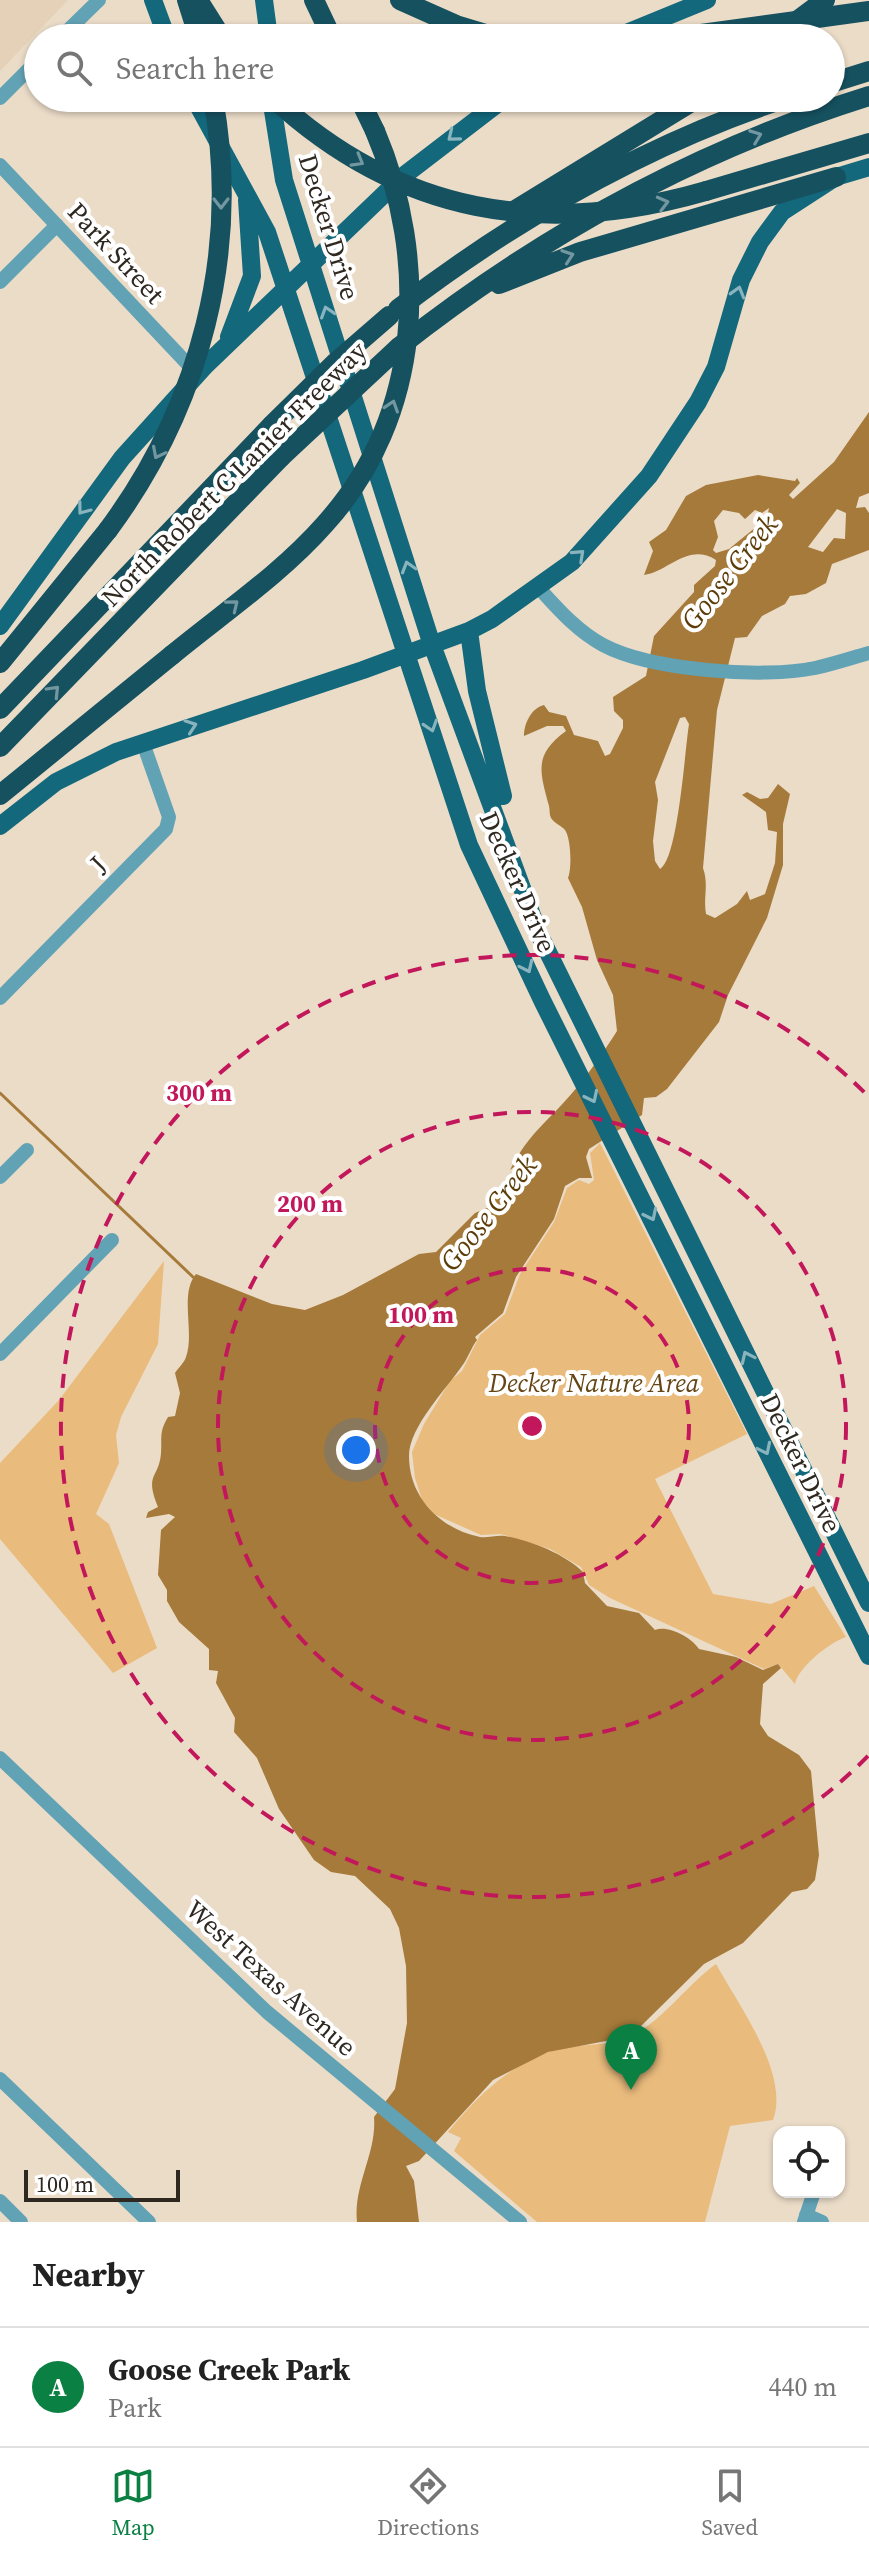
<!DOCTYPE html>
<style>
body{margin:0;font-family:"Source Serif 4",serif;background:#f2f2f2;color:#222}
.controls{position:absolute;right:24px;bottom:24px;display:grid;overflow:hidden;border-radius:16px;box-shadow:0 2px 6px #0004}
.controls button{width:72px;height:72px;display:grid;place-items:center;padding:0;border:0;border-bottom:2px solid #e0e0e0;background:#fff;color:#222;font:40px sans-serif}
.scale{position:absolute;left:24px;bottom:20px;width:156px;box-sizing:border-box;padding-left:8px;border:4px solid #2e2821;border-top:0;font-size:22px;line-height:28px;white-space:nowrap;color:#2e2821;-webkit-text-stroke:6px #fff;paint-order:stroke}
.you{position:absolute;left:356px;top:1450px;width:28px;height:28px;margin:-20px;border:6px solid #fff;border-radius:50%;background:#1a73e8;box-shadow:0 0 0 12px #1a73e833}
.badge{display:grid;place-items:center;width:52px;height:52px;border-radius:50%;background:#0b8043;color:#fff;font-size:26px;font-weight:700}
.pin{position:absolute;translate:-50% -66px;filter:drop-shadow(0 2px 4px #0008)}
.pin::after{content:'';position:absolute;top:42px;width:28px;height:24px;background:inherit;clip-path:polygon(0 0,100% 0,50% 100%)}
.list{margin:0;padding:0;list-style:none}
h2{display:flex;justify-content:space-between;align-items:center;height:104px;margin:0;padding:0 32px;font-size:34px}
h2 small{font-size:26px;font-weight:400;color:#767676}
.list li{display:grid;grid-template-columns:52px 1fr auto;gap:24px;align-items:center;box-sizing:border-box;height:120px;padding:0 32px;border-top:2px solid #e0e0e0}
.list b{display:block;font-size:30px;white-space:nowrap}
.list p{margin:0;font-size:26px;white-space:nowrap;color:#767676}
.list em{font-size:26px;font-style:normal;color:#767676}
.icon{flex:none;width:44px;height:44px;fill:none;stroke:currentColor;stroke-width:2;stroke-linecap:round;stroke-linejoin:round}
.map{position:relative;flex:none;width:869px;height:2222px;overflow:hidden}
.search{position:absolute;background:#fff;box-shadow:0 2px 6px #0004;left:24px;right:24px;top:24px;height:88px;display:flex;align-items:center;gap:20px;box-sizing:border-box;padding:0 28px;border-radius:44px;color:#767676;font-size:30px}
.sheet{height:224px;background:#fff}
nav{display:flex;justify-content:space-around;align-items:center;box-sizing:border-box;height:112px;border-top:2px solid #e0e0e0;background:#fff;font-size:22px;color:#767676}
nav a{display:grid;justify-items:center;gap:4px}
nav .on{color:#0b8043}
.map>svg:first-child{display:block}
</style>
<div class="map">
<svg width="869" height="2222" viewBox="0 0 869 2222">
<rect width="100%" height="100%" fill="#ebdcc8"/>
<path fill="#e4d1b7" d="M 0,0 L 68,0 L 0,71 Z"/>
<path fill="#e9bb7d" d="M 600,1143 L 747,1434 L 655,1479 L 713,1594 L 771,1604 L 814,1586 L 846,1637 C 827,1644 798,1668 795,1684 L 778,1664 L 764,1669 L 610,1598 L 589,1585 L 581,1567 L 550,1549 L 501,1534 L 481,1535 L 434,1514 L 422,1500 L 415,1478 L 412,1452 L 424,1424 L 450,1381 L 462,1371 L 480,1335 L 505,1314 L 520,1274 L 554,1222 L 567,1188 L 579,1180 L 589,1184 L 594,1180 L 590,1153 Z
M 164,1261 L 158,1344 L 121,1417 L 116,1435 L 119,1463 L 96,1514 L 109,1524 L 157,1648 L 113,1673 L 0,1539 L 0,1463 L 59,1400 Z
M 716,1964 C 739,2006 790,2074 773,2120 L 730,2126 L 705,2222 L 537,2222 L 454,2151 L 461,2138 L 448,2132 C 477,2096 513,2061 559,2049 C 585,2043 613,2047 637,2033 C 667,2015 688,1984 716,1964 Z"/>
<path fill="#a67a3a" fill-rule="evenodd" d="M 869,412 L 869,493 L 859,497 L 856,508 L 865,507 L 869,513 L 869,550 L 832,564 L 826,583 L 806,594 L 790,596 L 785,604 L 762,616 L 747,637 L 735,638 L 717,710 L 703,868 C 709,885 703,897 706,914 L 715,918 L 737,904 L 747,891 L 750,900 L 765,894 L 775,863 L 777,832 L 768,830 L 766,812 L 742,795 L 747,792 L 760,799 L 768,798 L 778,784 L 790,794 L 783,824 L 783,865 L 767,918 L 728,995 L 719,1022 L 667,1089 L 656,1097 L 644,1098 L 642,1115 L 589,1149 L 586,1157 L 592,1178 L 579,1178 L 565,1186 L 554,1219 L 516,1277 L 503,1313 L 475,1337 L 477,1340 C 471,1348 468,1358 462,1366 C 447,1388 409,1427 409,1456 C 409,1497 440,1529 480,1537 C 488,1538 496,1535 505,1536 C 531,1541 563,1553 583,1572 L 585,1583 L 607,1606 L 639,1613 L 655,1630 C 668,1625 691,1637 699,1649 L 736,1657 L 763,1670 L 778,1664 L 781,1668 L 763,1684 L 760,1724 L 768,1736 L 799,1755 L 811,1771 L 819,1855 L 815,1880 L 807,1889 L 792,1892 L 743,1943 L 704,1964 L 641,2026 L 606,2041 L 548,2052 L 493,2080 L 419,2161 L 406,2166 L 414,2181 L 419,2222 L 357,2222 C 353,2185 377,2153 374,2117 L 395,2089 L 407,2023 L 406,1966 L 399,1928 L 390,1909 L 355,1876 L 331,1872 L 314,1860 L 279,1809 L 257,1758 L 234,1732 L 235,1718 L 216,1683 L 218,1671 L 209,1670 L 209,1649 L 179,1622 L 167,1601 L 167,1590 L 158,1575 L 161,1530 L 175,1517 L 169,1514 L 146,1518 L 148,1512 L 158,1507 C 144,1473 159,1479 161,1453 C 162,1437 159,1432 168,1417 L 175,1416 L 180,1393 L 175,1373 C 179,1367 184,1363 186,1357 C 195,1332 179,1294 196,1274 L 272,1304 L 305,1310 L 343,1295 L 419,1254 L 436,1252 L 475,1213 L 492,1206 L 496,1195 L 504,1191 L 519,1167 L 518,1164 L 510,1170 C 531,1130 547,1123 573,1092 C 589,1074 604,1051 617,1031 L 613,995 L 597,960 L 582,907 L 568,878 C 572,869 571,838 565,830 C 562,826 554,823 551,818 C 549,814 550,810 549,806 C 540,772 533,755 566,731 L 563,726 L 547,726 L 524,736 C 524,724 531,708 544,705 L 549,712 L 566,716 L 574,735 L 598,741 L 605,756 L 610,754 L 623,728 L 623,720 L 614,711 L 613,697 L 646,676 L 654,636 L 694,592 L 694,585 L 715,566 L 716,560 C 688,542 668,572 644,575 L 653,551 L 649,542 L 666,530 L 686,496 L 706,485 L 758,475 L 795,481 L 797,478 L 800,483 L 789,495 L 793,499 L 834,462 ZM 769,508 L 765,527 L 756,527 L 729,549 L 716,553 L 713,550 L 718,537 L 714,521 L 723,510 L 739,513 L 745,519 L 755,510 L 762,513 ZM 837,509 L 846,513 L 845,539 L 834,538 L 823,552 L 808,547 ZM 685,717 L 689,724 C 685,749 678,859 660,869 L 655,861 L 653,841 L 658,800 L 655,782 L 680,718 Z"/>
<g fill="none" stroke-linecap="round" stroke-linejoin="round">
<path stroke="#a67a3a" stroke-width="3" d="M 0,1093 L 193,1277"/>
<path stroke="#62a2b5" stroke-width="14" d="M 60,38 L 99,0
M 0,98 L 38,60
M 0,165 L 197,374
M 0,282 L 57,225
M 538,587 C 558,609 577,631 603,645 C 650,670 763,679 815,668 C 833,664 851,658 869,653
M 0,998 L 166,829 L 169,817 L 143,743
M 0,1177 L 27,1150
M 0,1354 L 112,1240
M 0,1758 L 267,2012 L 520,2222
M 0,2079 L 149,2222
M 0,2201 L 21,2222
M 806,2215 L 822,2222
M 804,2222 L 814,2192"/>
<path stroke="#13687c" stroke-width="18" d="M 153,0 L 167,38
M 264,0 L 269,38
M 614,38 L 707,0
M 194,98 L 267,232 L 469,845 L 542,1000 L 869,1656
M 271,98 L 284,180 L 431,642 L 539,934 L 869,1603
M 229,337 L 252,276 L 247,200
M 0,626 L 122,458 L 205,366 L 402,177 L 505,98
M 469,631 L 477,691 L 503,796
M 0,826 L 56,782 L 116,752 L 363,670 L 469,631 L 492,619 L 572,562 L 649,476 L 698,402 L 716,367 L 741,280 L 760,242 L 782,212 L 836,177 L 869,167"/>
<path stroke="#165160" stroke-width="20" d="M 187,0 L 199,38
M 198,0 L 222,38
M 314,0 L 332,38
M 400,0 L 456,25 L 499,38
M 774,38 L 825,0
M 831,83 L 869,71
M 359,98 L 375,131
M 706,191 L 869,143
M 512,212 L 698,98
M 499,284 L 580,252 L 836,177
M 398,309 C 517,218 644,145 786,98
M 399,347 C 541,235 696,150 869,96
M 0,663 L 108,530
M 0,709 L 272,425
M 0,747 L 281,457
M 0,795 L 172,655"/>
<path stroke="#165160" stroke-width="20" d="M 672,38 L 869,11
M 273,98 C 400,215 543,238 706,191
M 272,425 L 336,362 L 389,316
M 281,457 L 399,347
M 108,530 C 200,406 241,251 213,98
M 172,655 C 223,613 281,574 325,524 C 423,416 430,260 375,131"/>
</g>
<defs><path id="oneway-chevron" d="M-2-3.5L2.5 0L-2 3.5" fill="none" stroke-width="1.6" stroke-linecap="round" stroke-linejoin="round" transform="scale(2)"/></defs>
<g stroke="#89b4be">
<use href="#oneway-chevron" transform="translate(453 136) rotate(141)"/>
<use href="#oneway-chevron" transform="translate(738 292) rotate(-74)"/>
<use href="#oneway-chevron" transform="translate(327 312) rotate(-108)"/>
<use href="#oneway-chevron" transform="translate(83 509) rotate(127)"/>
<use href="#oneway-chevron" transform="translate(579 555) rotate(-43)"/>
<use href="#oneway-chevron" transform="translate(408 567) rotate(-107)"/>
<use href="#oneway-chevron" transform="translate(191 726) rotate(-19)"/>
<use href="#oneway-chevron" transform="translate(431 726) rotate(72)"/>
<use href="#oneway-chevron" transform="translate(527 967) rotate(65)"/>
<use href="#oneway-chevron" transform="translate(592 1097) rotate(64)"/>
<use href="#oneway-chevron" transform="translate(651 1215) rotate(64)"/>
<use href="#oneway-chevron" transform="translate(747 1357) rotate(-115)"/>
<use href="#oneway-chevron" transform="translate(765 1449) rotate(64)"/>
</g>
<g stroke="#7397a0">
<use href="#oneway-chevron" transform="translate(756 136) rotate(-21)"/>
<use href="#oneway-chevron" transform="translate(358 161) rotate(30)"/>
<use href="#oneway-chevron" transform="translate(221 203) rotate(90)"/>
<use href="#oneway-chevron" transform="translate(663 203) rotate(-15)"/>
<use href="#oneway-chevron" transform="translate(568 256) rotate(-19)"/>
<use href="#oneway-chevron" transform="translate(392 406) rotate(-72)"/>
<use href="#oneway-chevron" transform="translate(158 453) rotate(117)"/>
<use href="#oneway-chevron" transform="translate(233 605) rotate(-39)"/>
<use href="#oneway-chevron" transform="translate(54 691) rotate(-46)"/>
</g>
<g fill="none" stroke="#c2185b" stroke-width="4" stroke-dasharray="14 10">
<circle cx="532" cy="1426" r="157"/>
<circle cx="532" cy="1426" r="314"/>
<path d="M868 1756A471 471 0 1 1 868 1096"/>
</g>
<g text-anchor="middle" stroke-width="8" stroke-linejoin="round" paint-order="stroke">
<g font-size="26" fill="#2e2821" stroke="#fff">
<text transform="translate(329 227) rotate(73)" y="9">Decker Drive</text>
<text transform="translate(116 253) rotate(47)" y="9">Park Street</text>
<text transform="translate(234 474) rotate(-45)" y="9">North Robert C Lanier Freeway</text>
<text transform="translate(98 864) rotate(-45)" y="9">J</text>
<text transform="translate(518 882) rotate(66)" y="9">Decker Drive</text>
<text transform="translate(801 1463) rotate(64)" y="9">Decker Drive</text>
<text transform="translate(271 1978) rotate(42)" y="9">West Texas Avenue</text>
</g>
<g font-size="26" font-style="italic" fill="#654614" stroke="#fff">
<text x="594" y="1392">Decker Nature Area</text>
</g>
<g font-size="28" font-style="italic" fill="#5c3d09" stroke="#fff">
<text transform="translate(729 572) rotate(-52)" y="10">Goose Creek</text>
<text transform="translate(488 1213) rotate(-52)" y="10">Goose Creek</text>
</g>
</g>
<circle cx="532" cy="1426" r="12" fill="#c2185b" stroke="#fff" stroke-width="4"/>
<g font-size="24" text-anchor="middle" font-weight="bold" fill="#c2185b" stroke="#fff" stroke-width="8" stroke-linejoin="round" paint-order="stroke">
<text x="199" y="1101">300 m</text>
<text x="310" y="1212">200 m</text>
<text x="421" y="1323">100 m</text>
</g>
</svg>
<div class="controls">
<button><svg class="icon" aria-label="locate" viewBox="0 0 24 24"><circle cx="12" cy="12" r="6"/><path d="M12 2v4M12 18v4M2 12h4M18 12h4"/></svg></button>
</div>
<div class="scale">100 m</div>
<div class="you"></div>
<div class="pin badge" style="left:631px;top:2090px">A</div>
<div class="search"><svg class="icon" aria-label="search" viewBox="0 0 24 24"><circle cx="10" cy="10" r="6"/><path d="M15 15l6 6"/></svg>Search here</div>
</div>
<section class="sheet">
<h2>Nearby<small></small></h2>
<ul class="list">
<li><span class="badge">A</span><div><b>Goose Creek Park</b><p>Park</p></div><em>440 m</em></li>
</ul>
</section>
<nav>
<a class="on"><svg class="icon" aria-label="map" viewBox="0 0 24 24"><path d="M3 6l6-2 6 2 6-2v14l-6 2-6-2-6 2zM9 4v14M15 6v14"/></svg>Map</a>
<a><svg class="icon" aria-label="directions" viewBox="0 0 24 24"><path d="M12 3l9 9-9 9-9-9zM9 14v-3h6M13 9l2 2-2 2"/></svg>Directions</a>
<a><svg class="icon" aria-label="saved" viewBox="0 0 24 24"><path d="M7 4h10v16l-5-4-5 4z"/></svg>Saved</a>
</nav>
